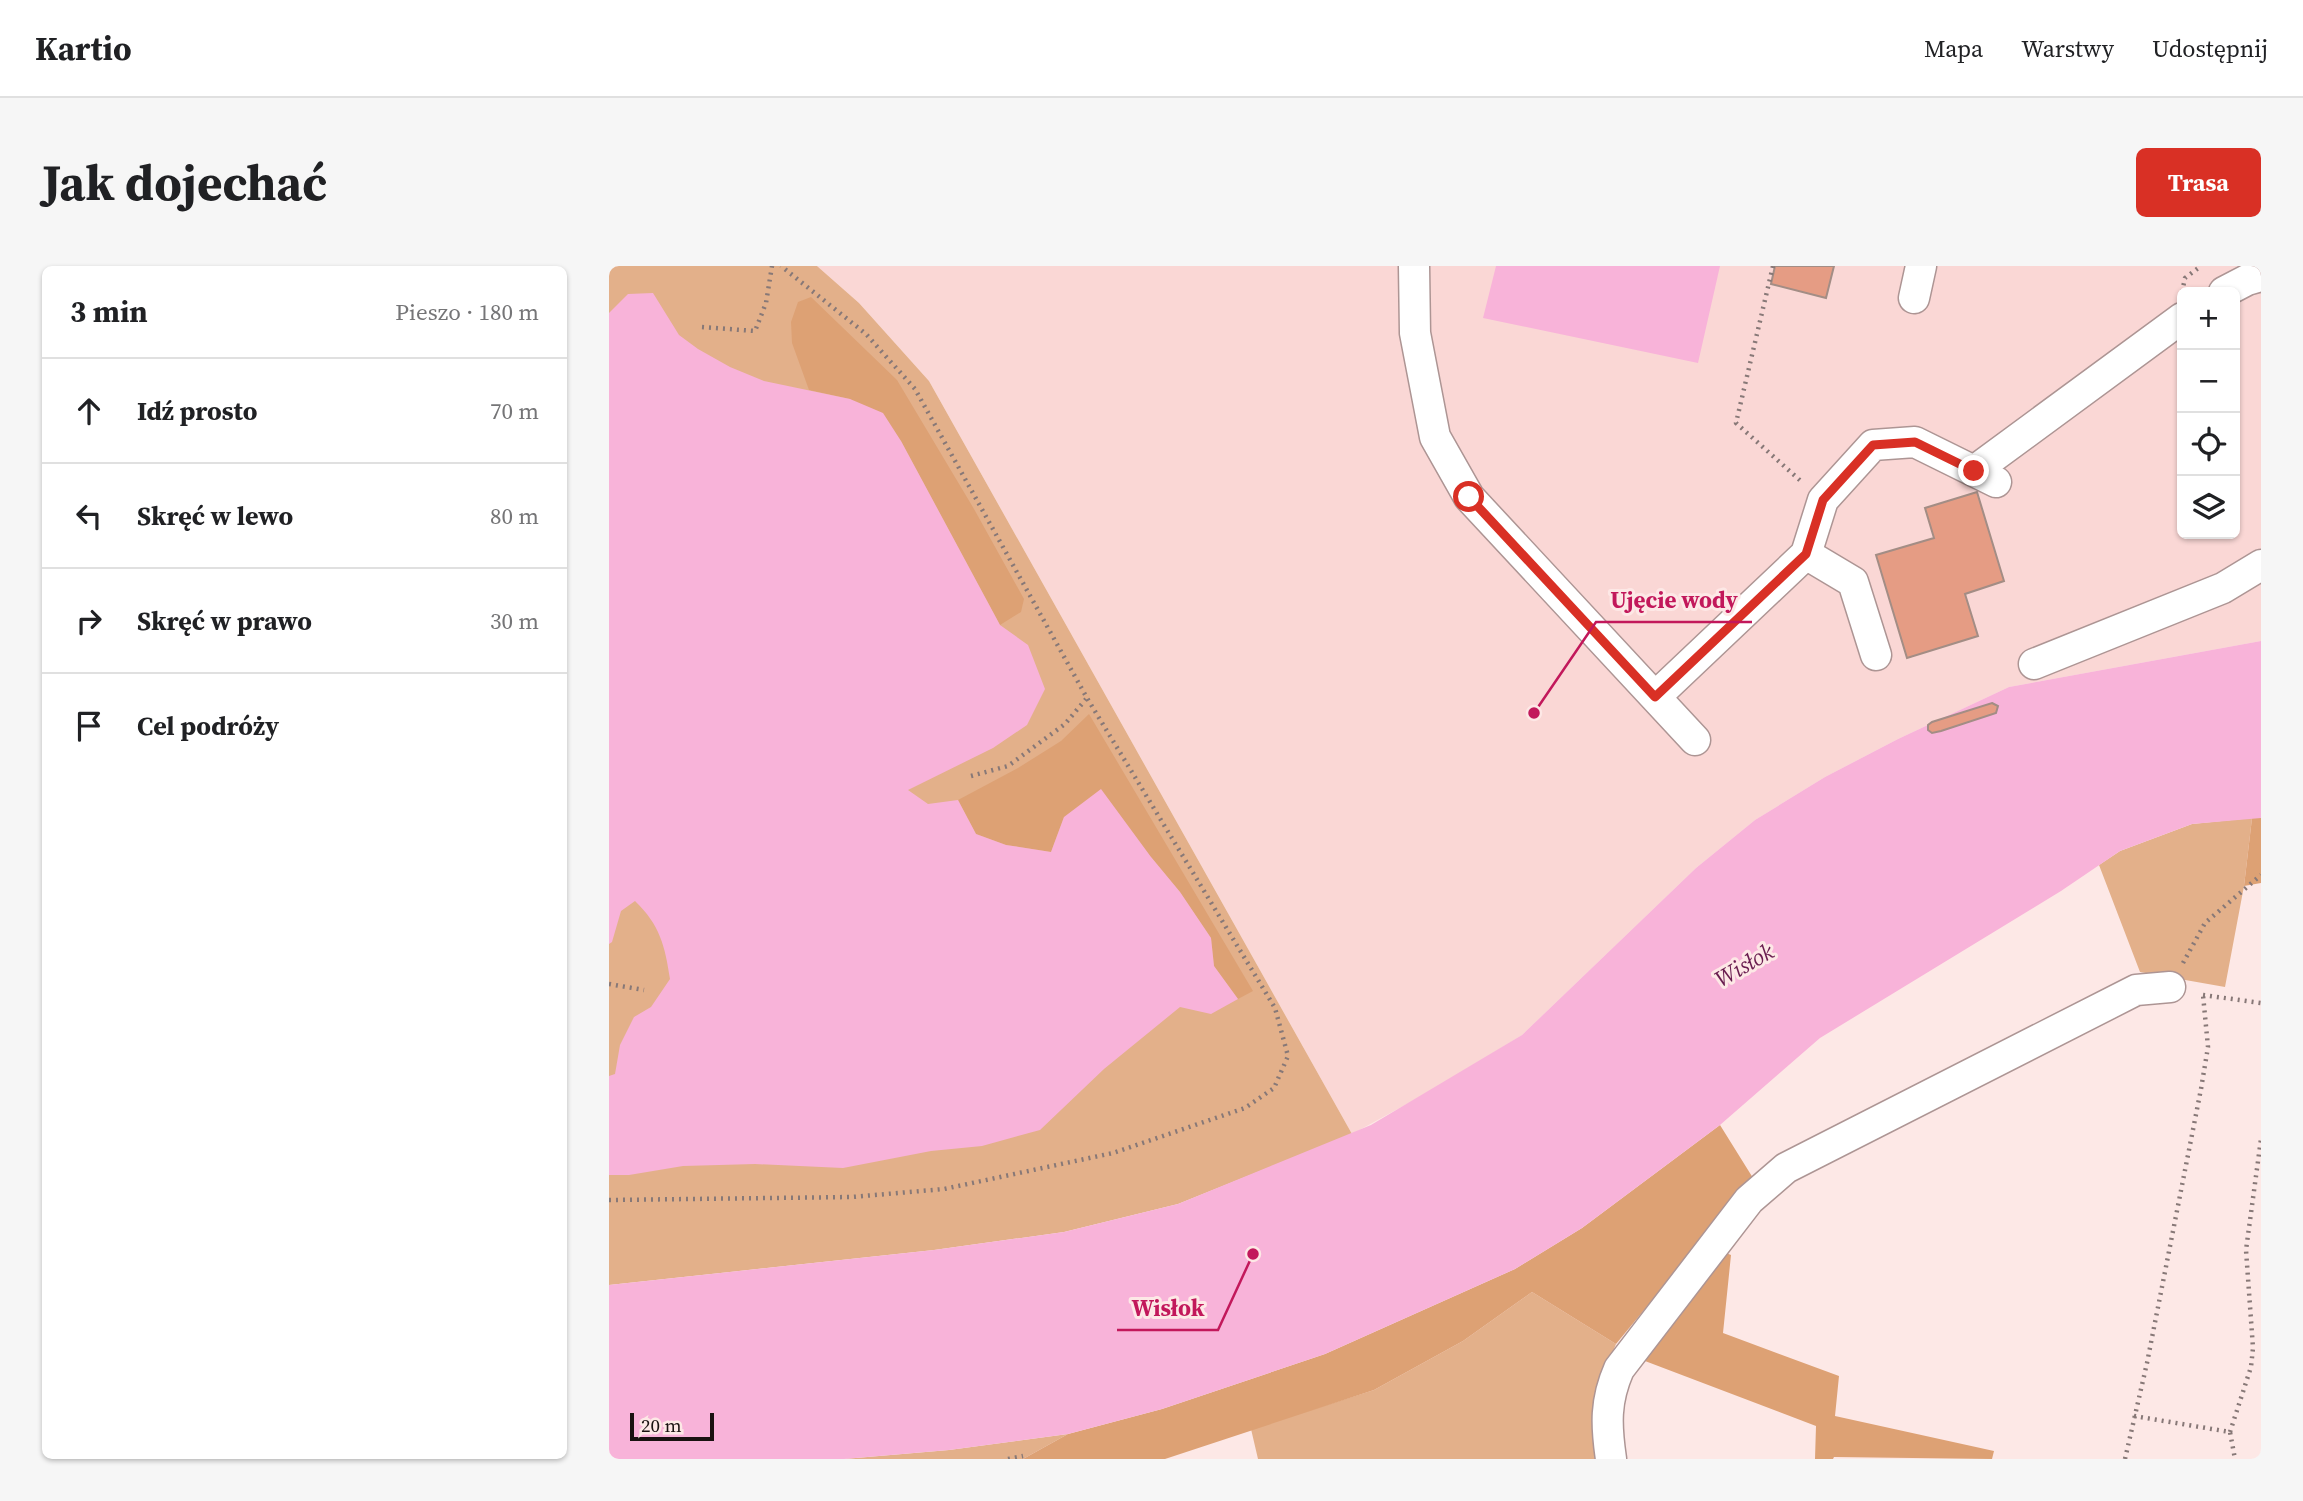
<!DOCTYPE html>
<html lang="pl">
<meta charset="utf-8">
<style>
body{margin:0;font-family:"Source Serif 4",serif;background:#f6f6f6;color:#202124}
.controls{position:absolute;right:21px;top:21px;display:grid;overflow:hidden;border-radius:10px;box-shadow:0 2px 5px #0004}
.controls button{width:63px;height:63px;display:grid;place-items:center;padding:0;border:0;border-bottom:2px solid #e0e0e0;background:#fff;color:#202124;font:35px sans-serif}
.scale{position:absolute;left:21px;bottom:18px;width:84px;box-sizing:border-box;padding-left:7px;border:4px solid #1a1211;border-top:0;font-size:19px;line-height:24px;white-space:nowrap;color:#1a1211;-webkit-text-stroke:5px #fde8e6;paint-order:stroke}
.stop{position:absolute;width:21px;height:21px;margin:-16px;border:5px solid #d93025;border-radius:50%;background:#fff}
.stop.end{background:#d93025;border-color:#fff;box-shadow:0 2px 7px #0008}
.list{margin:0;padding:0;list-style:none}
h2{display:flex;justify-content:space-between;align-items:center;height:91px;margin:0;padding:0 28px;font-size:30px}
h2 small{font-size:23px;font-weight:400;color:#757577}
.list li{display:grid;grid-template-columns:46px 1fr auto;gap:21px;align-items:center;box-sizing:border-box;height:105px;padding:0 28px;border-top:2px solid #e0e0e0}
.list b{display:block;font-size:26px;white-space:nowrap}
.list em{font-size:23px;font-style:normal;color:#757577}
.icon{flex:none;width:38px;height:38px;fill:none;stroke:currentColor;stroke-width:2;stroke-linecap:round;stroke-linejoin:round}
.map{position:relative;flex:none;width:1652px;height:1193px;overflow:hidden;border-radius:10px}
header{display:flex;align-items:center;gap:42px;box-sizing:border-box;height:98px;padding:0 35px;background:#fff;border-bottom:2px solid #e0e0e0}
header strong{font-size:33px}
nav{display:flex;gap:38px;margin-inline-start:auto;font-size:24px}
.intro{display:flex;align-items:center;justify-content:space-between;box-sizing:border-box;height:168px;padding:0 42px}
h1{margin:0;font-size:49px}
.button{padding:18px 32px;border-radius:10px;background:#d93025;color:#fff;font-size:24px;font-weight:700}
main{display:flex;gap:42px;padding:0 42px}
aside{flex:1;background:#fff;border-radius:10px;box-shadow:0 2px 5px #0004}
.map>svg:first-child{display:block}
</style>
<header>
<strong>Kartio</strong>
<nav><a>Mapa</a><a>Warstwy</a><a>Udostępnij</a></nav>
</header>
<div class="intro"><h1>Jak dojechać</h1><a class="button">Trasa</a></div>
<main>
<aside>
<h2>3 min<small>Pieszo · 180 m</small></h2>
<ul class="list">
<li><svg class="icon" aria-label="ahead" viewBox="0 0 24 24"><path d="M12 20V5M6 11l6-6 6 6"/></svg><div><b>Idź prosto</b></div><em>70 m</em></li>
<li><svg class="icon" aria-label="left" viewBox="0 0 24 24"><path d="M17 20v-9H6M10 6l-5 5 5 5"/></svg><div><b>Skręć w lewo</b></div><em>80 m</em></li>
<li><svg class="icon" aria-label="right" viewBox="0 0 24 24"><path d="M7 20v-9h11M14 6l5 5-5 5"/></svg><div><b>Skręć w prawo</b></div><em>30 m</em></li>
<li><svg class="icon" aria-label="arrive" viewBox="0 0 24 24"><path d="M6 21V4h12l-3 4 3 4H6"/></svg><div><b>Cel podróży</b></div></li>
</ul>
</aside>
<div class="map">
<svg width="1652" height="1193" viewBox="0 0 1652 1193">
<rect width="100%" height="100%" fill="#fde8e6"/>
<path fill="#fad7d5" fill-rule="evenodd" d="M 208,0 L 1652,0 L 1652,375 L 1400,421 L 1289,473 L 1216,511 L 1146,554 L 1087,602 L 913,769 L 827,822 L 743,868 L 320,115 L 250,37 ZM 1573,26 L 1626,26 L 1626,268 L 1573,268 Z"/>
<path fill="#e3b08a" d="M 0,0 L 208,0 L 250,37 L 320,115 L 743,868 L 569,938 L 455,966 L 325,984 L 0,1019 Z
M 1643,552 L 1635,620 L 1616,721 L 1531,706 L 1490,599 L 1511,585 L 1583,558 Z
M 923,1026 L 1007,1078 L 987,1127 L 992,1193 L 649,1193 L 642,1163 L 765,1124 L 854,1075 Z
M 459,1168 L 414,1193 L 235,1193 L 340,1184 Z"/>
<path fill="#dda174" d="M 202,31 L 288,114 L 365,243 L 415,333 L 412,346 L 391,359 L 292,175 L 241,133 L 200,124 L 183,77 L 182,56 L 189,36 Z
M 480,448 L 644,725 L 629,733 L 605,700 L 602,672 L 571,626 L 542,591 L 455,551 L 442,586 L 397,579 L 367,568 L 349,534 L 409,502 L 452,475 Z
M 1643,552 L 1652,552 L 1652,617 L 1635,620 Z
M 1111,859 L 1144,912 L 1007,1078 L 923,1026 L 854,1075 L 765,1124 L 556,1193 L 414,1193 L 459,1168 L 553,1143 L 716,1088 L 906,1003 L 973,962 Z
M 1112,985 L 1122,989 L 1114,1067 L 1230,1110 L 1226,1150 L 1385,1185 L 1383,1193 L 1225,1191 L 1224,1193 L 1206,1193 L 1207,1160 L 1036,1095 Z"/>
<path fill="#f8b3d9" d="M 887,0 L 1111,0 L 1089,97 L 874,52 Z
M 44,27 L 70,69 L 89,83 L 121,101 L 155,115 L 241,133 L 274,147 L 292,175 L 391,359 L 419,379 L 436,423 L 418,459 L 384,482 L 299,524 L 319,538 L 349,534 L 367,568 L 397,579 L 442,586 L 455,551 L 492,523 L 542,591 L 571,626 L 602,672 L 605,700 L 629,733 L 602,748 L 571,741 L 495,803 L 431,864 L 373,880 L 322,885 L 234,902 L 146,898 L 74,900 L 20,909 L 0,909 L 0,810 L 6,808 L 11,779 L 25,751 L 42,741 L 61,713 C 56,680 51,659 26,635 L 12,645 L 3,676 L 0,678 L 0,47 L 19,28 Z
M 1652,375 L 1652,552 L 1583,558 L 1511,585 L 1452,625 L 1211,772 L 1111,859 L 973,962 L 906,1003 L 716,1088 L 553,1143 L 459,1168 L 340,1184 L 235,1193 L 0,1193 L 0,1019 L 325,984 L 455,966 L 569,938 L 762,859 L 913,769 L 1087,602 L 1146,554 L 1216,511 L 1289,473 L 1400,421 Z"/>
<path fill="#e59c84" stroke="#a38d85" stroke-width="2" d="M 1166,0 L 1225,0 L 1217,32 L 1162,18 Z
M 1368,226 L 1395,315 L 1356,328 L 1369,370 L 1298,392 L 1267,289 L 1325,272 L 1316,242 Z
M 1383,437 L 1389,440 L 1387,447 L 1332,465 L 1323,467 L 1319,464 L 1319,459 L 1323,456 Z"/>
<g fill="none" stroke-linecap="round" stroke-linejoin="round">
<defs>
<path id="minor" d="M 805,0 L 806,67 L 826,171 L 860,231 L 1086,474
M 1615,26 L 1638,14 L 1652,10
M 1305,32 L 1312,0
M 1365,205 L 1573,52
M 1197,288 L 1244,316 L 1267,389
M 1425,398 L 1614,322 L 1652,299
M 1046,431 L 1197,288 L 1214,234 L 1264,179 L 1306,176 L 1387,216
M 1002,1193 C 997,1159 996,1135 1010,1103 L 1140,934 L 1177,902 L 1527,724 L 1561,721"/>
</defs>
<use href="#minor" stroke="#ad9594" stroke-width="33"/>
<path stroke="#877877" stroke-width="4.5" stroke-dasharray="2 5" stroke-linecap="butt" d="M 1164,0 L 1127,157 L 1194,217
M 1573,26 L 1576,12 L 1592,0
M 93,61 L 146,65 L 157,37 L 163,0
M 362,510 L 399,500 L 456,458 L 477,433
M 1574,697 L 1596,657 L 1652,609
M 0,718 L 35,724
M 1594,729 L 1652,737
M 0,934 L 243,931 L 335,923 L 504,887 L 636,842 L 665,822 L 679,790 L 666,742 L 478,432 L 306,123 L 257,68 L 172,0
M 1525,1150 L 1621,1166 L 1626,1193
M 1621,1166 L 1642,1101 L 1644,1082 L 1637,984 L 1652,873
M 399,1193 L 414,1190
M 1516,1193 L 1538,1097 L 1592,823 L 1599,781 L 1594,729"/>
<use href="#minor" stroke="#fff" stroke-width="30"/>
</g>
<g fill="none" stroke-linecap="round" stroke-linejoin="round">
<path stroke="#d93025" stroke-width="9" d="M 860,231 L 1046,431 L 1197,288 L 1214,234 L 1264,179 L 1306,176 L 1365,205"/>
</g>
<g text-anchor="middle" stroke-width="6" stroke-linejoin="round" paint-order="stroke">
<g font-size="23" font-style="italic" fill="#691c4f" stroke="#fde8e6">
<text transform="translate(1135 699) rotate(-30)" y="8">Wisłok</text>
</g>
</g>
<path fill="none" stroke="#c2185b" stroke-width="2.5" d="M925 447L987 356H1143M644 988L609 1064H508"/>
<g fill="#c2185b" stroke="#fde8e6" stroke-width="2.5">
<circle cx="925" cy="447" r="7"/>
<circle cx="644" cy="988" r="7"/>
</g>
<g font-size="23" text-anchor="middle" font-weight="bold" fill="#c2185b" stroke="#fde8e6" stroke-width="6" stroke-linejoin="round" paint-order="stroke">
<text x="1065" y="342">Ujęcie wody</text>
<text x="559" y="1050">Wisłok</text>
</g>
</svg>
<div class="controls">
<button>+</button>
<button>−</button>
<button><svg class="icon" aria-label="locate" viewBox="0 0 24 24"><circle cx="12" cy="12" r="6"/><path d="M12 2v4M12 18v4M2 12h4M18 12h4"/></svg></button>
<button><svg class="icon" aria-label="layers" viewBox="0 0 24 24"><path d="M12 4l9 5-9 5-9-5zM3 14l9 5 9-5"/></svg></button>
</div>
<div class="scale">20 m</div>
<div class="stop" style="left:860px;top:231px"></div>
<div class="stop end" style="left:1365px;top:205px"></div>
</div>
</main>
